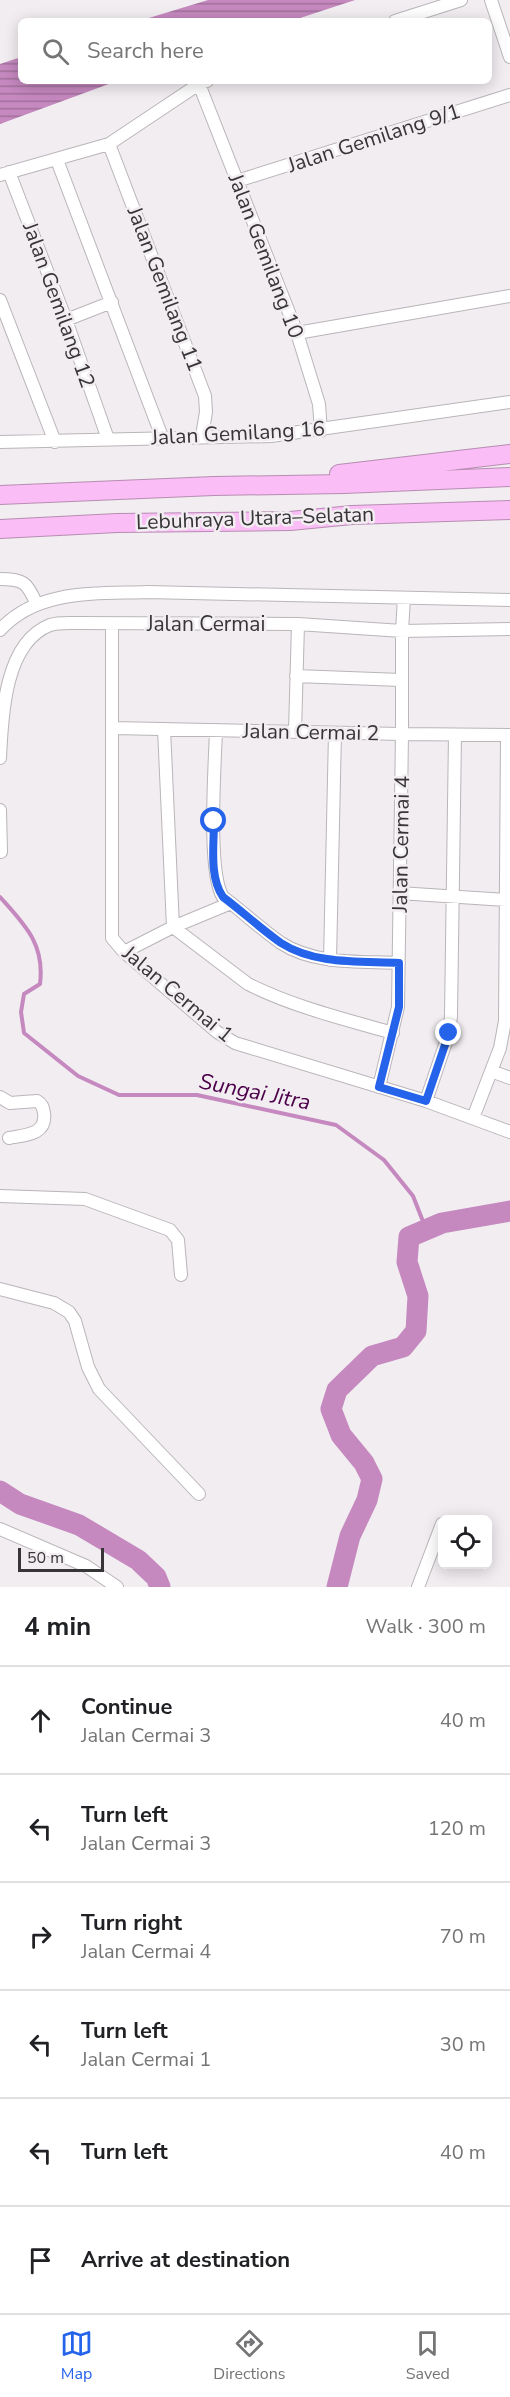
<!DOCTYPE html>
<meta charset="utf-8">
<style>
body{margin:0;font-family:"Nunito Sans",sans-serif;background:#f2f2f2;color:#202124}
.controls{position:absolute;right:18px;bottom:18px;display:grid;overflow:hidden;border-radius:9px;box-shadow:0 3px 15px #0003}
.controls button{width:54px;height:54px;display:grid;place-items:center;padding:0;border:0;border-bottom:2px solid #e0e0e0;background:#fff;color:#202124;font:30px sans-serif}
.scale{position:absolute;left:18px;bottom:15px;width:86px;box-sizing:border-box;padding-left:6px;border:3px solid #373537;border-top:0;font-size:16px;line-height:21px;white-space:nowrap;color:#373537;-webkit-text-stroke:4px #f1edf1;paint-order:stroke}
.stop{position:absolute;width:18px;height:18px;margin:-14px;border:4px solid #2563eb;border-radius:50%;background:#fff}
.stop.end{background:#2563eb;border-color:#fff;box-shadow:0 2px 6px #0008}
.list{margin:0;padding:0;list-style:none}
h2{display:flex;justify-content:space-between;align-items:center;height:78px;margin:0;padding:0 24px;font-size:26px}
h2 small{font-size:20px;font-weight:400;color:#757577}
.list li{display:grid;grid-template-columns:39px 1fr auto;gap:18px;align-items:center;box-sizing:border-box;height:108px;padding:0 24px;border-top:2px solid #e0e0e0}
.list b{display:block;font-size:22px;white-space:nowrap}
.list p{margin:0;font-size:20px;white-space:nowrap;color:#757577}
.list em{font-size:20px;font-style:normal;color:#757577}
.icon{flex:none;width:33px;height:33px;fill:none;stroke:currentColor;stroke-width:2;stroke-linecap:round;stroke-linejoin:round}
.map{position:relative;flex:none;width:510px;height:1587px;overflow:hidden}
.search{position:absolute;background:#fff;box-shadow:0 3px 15px #0003;left:18px;right:18px;top:18px;height:66px;display:flex;align-items:center;gap:15px;box-sizing:border-box;padding:0 21px;border-radius:9px;color:#757577;font-size:22px}
.sheet{height:726px;background:#fff}
nav{display:flex;justify-content:space-around;align-items:center;box-sizing:border-box;height:84px;border-top:2px solid #e0e0e0;background:#fff;font-size:16px;color:#757577}
nav a{display:grid;justify-items:center;gap:3px}
nav .on{color:#2563eb}
.map>svg:first-child{display:block}
</style>
<div class="map">
<svg width="510" height="1587" viewBox="0 0 510 1587">
<defs>
<pattern id="water-rules" width="6" height="5" patternUnits="userSpaceOnUse" patternTransform="scale(1.5)"><rect width="6" height="5" fill="#c588bf"/><path d="M0 2.5h6" fill="none" stroke="#a1709c"/></pattern>
</defs>
<rect width="100%" height="100%" fill="#f1edf1"/>
<path fill="url(#water-rules)" d="M 208,0 L 355,0 L 291,21 L 139,21 Z
M 21,57 L 21,81 L 117,81 L 0,124 L 0,64 Z"/>
<g fill="none" stroke-linecap="round" stroke-linejoin="round">
<path stroke="#c588bf" stroke-width="4" d="M 0,897 C 25,925 45,944 40,984 L 24,994 L 21,1012 L 24,1033 L 78,1076 L 119,1095 L 197,1095 L 336,1125 L 384,1160 L 413,1196 L 426,1229"/>
<path stroke="#c588bf" stroke-width="21" d="M 0,1491 L 20,1504 L 79,1525 L 138,1560 L 156,1577 L 160,1587
M 337,1587 L 350,1536 L 367,1500 L 372,1479 L 364,1463 L 341,1435 L 331,1409 L 337,1390 L 372,1356 L 403,1347 L 416,1331 L 418,1296 L 407,1262 L 409,1237 L 442,1223 L 510,1211"/>
<defs>
<path id="minor" d="M 491,0 L 510,57
M 395,21 L 461,0
M 199,84 L 297,333 L 319,404 L 321,431
M 109,144 L 205,396 L 206,412 L 202,436
M 57,160 L 162,437
M 9,172 L 66,320 L 108,439
M 0,175 L 109,144 L 199,84 L 207,81
M 237,181 L 510,95
M 0,300 L 55,442
M 66,320 L 112,302
M 297,333 L 510,296
M 0,442 L 271,436 L 510,402
M 0,579 C 23,579 27,582 36,603
M 112,624 L 112,938 L 124,952 L 217,1032 L 235,1043 L 426,1101 L 510,1132
M 0,630 C 37,589 95,594 147,592 L 510,600
M 296,676 L 401,680
M 113,728 L 402,734 L 510,735
M 164,729 L 173,927 L 248,984 C 294,1007 344,1019 393,1033
M 216,730 C 215,764 207,873 223,897 C 243,912 261,929 281,943 C 315,965 361,961 399,963
M 295,732 L 298,624
M 0,758 C 2,717 4,643 50,625 C 59,622 69,623 78,623 L 298,624 L 402,631 L 510,629
M 0,810 L 1,852
M 399,893 L 506,900
M 124,952 L 173,927 L 231,903
M 330,960 L 335,733
M 491,1071 L 510,1078
M 379,1087 L 398,1007 L 402,734 L 402,631 L 404,598
M 0,1097 L 10,1103 L 37,1101 C 42,1104 43,1107 44,1113 C 47,1135 25,1135 9,1138
M 426,1101 L 449,1033 L 451,1016 L 455,735
M 473,1118 L 500,1048 L 505,1021 L 507,735
M 0,1196 L 85,1199 L 170,1230 L 178,1240 L 181,1275
M 0,1289 L 54,1303 L 69,1312 L 75,1321 L 88,1367 L 99,1389 L 199,1494
M 0,1529 L 86,1566 L 117,1587
M 418,1587 L 442,1524"/>
<path id="highway" d="M 339,474 L 510,454
M 0,495 L 214,486 L 344,484 L 510,477
M 0,529 L 117,523 L 290,521 L 352,515 L 510,510"/>
</defs>
<use href="#minor" stroke="#b9b5b9" stroke-width="14"/>
<use href="#highway" stroke="#b68db2" stroke-width="20"/>
<use href="#minor" stroke="#fff" stroke-width="12"/>
<use href="#highway" stroke="#fbbdf5" stroke-width="18"/>
</g>
<g fill="none" stroke-linecap="round" stroke-linejoin="round">
<path stroke="#2563eb" stroke-width="8" d="M 214,821 C 214,845 209,877 223,897 C 243,912 261,929 281,943 C 315,965 361,961 399,963 L 399,1007 L 379,1087 L 426,1101 L 449,1033"/>
</g>
<g text-anchor="middle" stroke-width="5" stroke-linejoin="round" paint-order="stroke">
<g font-size="21" fill="#373537" stroke="#f1edf1">
<text transform="translate(374 138) rotate(-18)" y="7">Jalan Gemilang 9/1</text>
<text transform="translate(266 256) rotate(69)" y="7">Jalan Gemilang 10</text>
<text transform="translate(165 289) rotate(69)" y="7">Jalan Gemilang 11</text>
<text transform="translate(59 305) rotate(70)" y="7">Jalan Gemilang 12</text>
<text transform="translate(238 433) rotate(-3)" y="7">Jalan Gemilang 16</text>
<text transform="translate(255 518) rotate(-2)" y="7">Lebuhraya Utara–Selatan</text>
<text x="206" y="631">Jalan Cermai</text>
<text transform="translate(311 732) rotate(1)" y="7">Jalan Cermai 2</text>
<text transform="translate(401 844) rotate(-89)" y="7">Jalan Cermai 4</text>
<text transform="translate(178 994) rotate(40)" y="7">Jalan Cermai 1</text>
</g>
<g font-size="22" font-style="italic" fill="#4b0049" stroke="#f1edf1">
<text transform="translate(255 1091) rotate(11)" y="8">Sungai Jitra</text>
</g>
</g>
</svg>
<div class="controls">
<button><svg class="icon" aria-label="locate" viewBox="0 0 24 24"><circle cx="12" cy="12" r="6"/><path d="M12 2v4M12 18v4M2 12h4M18 12h4"/></svg></button>
</div>
<div class="scale">50 m</div>
<div class="stop" style="left:214px;top:821px"></div>
<div class="stop end" style="left:449px;top:1033px"></div>
<div class="search"><svg class="icon" aria-label="search" viewBox="0 0 24 24"><circle cx="10" cy="10" r="6"/><path d="M15 15l6 6"/></svg>Search here</div>
</div>
<section class="sheet">
<h2>4 min<small>Walk · 300 m</small></h2>
<ul class="list">
<li><svg class="icon" aria-label="ahead" viewBox="0 0 24 24"><path d="M12 20V5M6 11l6-6 6 6"/></svg><div><b>Continue</b><p>Jalan Cermai 3</p></div><em>40 m</em></li>
<li><svg class="icon" aria-label="left" viewBox="0 0 24 24"><path d="M17 20v-9H6M10 6l-5 5 5 5"/></svg><div><b>Turn left</b><p>Jalan Cermai 3</p></div><em>120 m</em></li>
<li><svg class="icon" aria-label="right" viewBox="0 0 24 24"><path d="M7 20v-9h11M14 6l5 5-5 5"/></svg><div><b>Turn right</b><p>Jalan Cermai 4</p></div><em>70 m</em></li>
<li><svg class="icon" aria-label="left" viewBox="0 0 24 24"><path d="M17 20v-9H6M10 6l-5 5 5 5"/></svg><div><b>Turn left</b><p>Jalan Cermai 1</p></div><em>30 m</em></li>
<li><svg class="icon" aria-label="left" viewBox="0 0 24 24"><path d="M17 20v-9H6M10 6l-5 5 5 5"/></svg><div><b>Turn left</b></div><em>40 m</em></li>
<li><svg class="icon" aria-label="arrive" viewBox="0 0 24 24"><path d="M6 21V4h12l-3 4 3 4H6"/></svg><div><b>Arrive at destination</b></div></li>
</ul>
</section>
<nav>
<a class="on"><svg class="icon" aria-label="map" viewBox="0 0 24 24"><path d="M3 6l6-2 6 2 6-2v14l-6 2-6-2-6 2zM9 4v14M15 6v14"/></svg>Map</a>
<a><svg class="icon" aria-label="directions" viewBox="0 0 24 24"><path d="M12 3l9 9-9 9-9-9zM9 14v-3h6M13 9l2 2-2 2"/></svg>Directions</a>
<a><svg class="icon" aria-label="saved" viewBox="0 0 24 24"><path d="M7 4h10v16l-5-4-5 4z"/></svg>Saved</a>
</nav>
